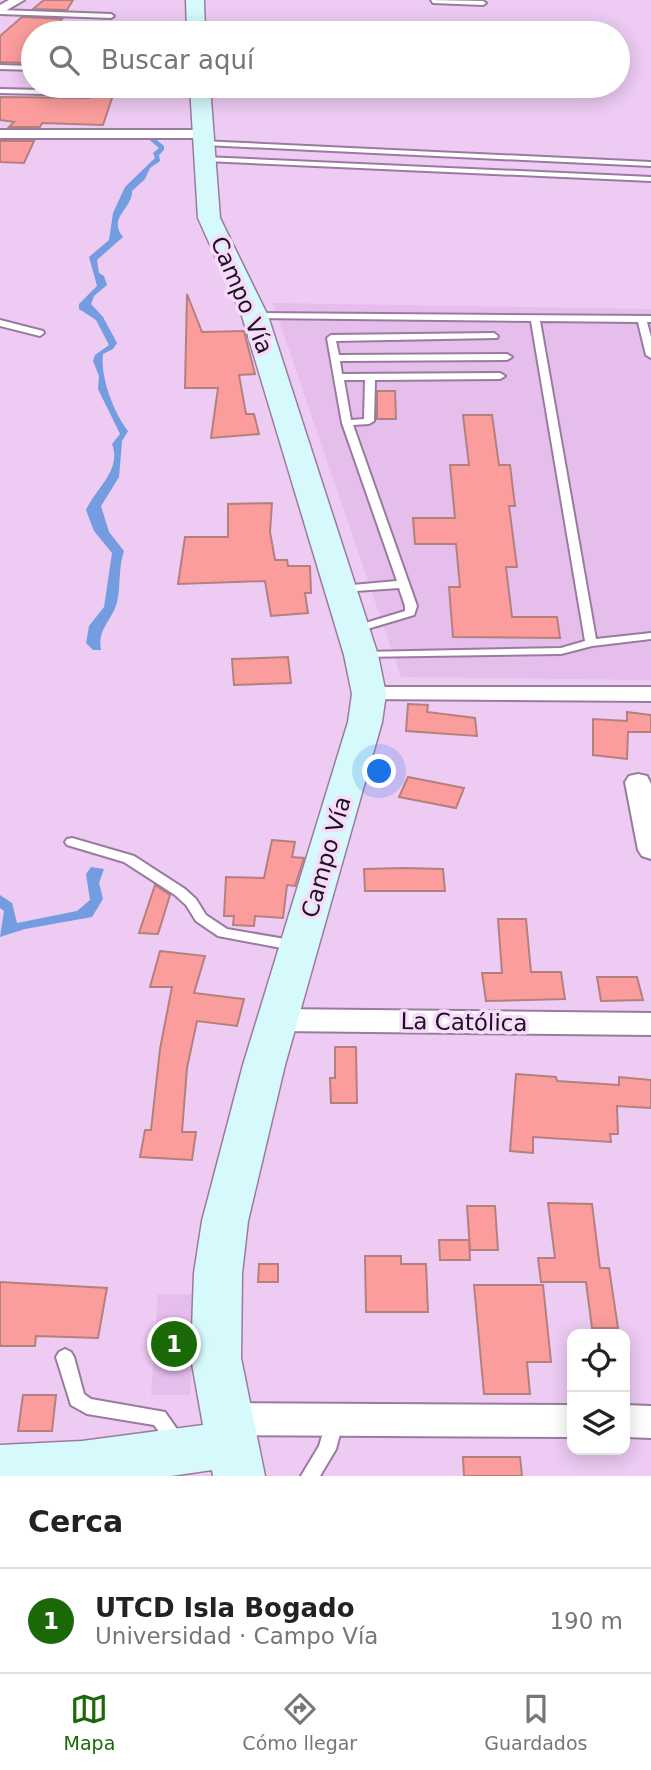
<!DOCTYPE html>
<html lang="es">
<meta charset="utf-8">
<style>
body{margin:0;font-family:"DejaVu Sans",sans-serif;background:#f6f6f6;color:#222}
.controls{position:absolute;right:21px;bottom:21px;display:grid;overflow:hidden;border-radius:14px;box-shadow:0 4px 18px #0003}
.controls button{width:63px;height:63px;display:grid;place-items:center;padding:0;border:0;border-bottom:2px solid #e0e0e0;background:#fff;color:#222;font:35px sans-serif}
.you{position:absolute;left:380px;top:772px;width:24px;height:24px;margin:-18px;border:5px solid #fff;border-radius:50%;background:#1a73e8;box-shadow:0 0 0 10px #1a73e833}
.badge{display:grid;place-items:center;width:46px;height:46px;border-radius:50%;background:#1b6806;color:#fff;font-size:23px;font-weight:700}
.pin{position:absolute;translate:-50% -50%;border:4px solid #fff;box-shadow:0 2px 7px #0006}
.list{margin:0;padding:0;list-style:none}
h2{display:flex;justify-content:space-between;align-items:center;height:91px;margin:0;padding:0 28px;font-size:30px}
h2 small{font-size:23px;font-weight:400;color:#767676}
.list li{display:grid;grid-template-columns:46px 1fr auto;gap:21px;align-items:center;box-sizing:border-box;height:105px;padding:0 28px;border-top:2px solid #e0e0e0}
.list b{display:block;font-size:26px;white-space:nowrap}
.list p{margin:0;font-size:23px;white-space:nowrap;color:#767676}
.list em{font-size:23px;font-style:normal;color:#767676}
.icon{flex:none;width:38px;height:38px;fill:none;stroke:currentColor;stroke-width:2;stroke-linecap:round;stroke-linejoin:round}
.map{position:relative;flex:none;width:651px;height:1476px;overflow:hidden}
.search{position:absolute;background:#fff;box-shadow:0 4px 18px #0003;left:21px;right:21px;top:21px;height:77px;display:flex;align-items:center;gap:18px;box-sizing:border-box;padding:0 24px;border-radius:38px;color:#767676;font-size:26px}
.sheet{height:196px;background:#fff}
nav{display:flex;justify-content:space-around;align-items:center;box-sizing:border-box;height:98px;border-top:2px solid #e0e0e0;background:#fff;font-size:19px;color:#767676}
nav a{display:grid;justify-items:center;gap:4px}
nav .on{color:#1b6806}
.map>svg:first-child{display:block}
</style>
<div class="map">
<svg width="651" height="1476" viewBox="0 0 651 1476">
<rect width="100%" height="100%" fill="#edcbf3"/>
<path fill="#e5beec" d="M 273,303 L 651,309 L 651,680 L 401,677 Z
M 158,1294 L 196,1294 L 190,1395 L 151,1395 Z"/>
<path fill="#739ce1" d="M 146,137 L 153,137 L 164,146 L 164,150 L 159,155 L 160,161 L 150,168 L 145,179 L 132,191 C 133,208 107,218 123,237 L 97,260 L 99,273 L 104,276 L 107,285 L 94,296 L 91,304 L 103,317 L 117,343 L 113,349 L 103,354 C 100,377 114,413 128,431 L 122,441 L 119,477 L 101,506 L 109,532 L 124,551 C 118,568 121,585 117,602 C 112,621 97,629 101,650 L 93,650 L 86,643 L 89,626 L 104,607 L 112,553 L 94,531 L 86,510 C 96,488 122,470 112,444 L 120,434 L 98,389 L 99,376 L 93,361 L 95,355 L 109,345 L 96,320 L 79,309 L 79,304 L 97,286 L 89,257 L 109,240 L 113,213 L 125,187 L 155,158 L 153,153 L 159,148 Z
M 91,867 L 104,869 L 99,883 L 103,899 L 92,917 L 25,929 L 0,937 L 4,911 L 0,908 L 0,895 L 12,903 L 17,923 L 77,911 L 90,900 L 86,874 Z"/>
<path fill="#fb9d9c" stroke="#b4807e" stroke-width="2" d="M 44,0 L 73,0 L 67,10 L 33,9 Z
M 22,17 L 62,19 L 54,31 L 37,30 L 33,33 L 25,63 L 0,62 L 0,36 Z
M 94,95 L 113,95 L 103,125 L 42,123 L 40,127 L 9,127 L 14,122 L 0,120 L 0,97 L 89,98 Z
M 0,141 L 34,141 L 24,163 L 0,162 Z
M 187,294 L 202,332 L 244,331 L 255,374 L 239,375 L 246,414 L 254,414 L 259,434 L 211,438 L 218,388 L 185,388 Z
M 377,391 L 395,391 L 396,419 L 377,419 Z
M 463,415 L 492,415 L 499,465 L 510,465 L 515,506 L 509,506 L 517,567 L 506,567 L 512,617 L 557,617 L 560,638 L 453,637 L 449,587 L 460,587 L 456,544 L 415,544 L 413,518 L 455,518 L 450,465 L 469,465 Z
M 272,503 L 270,532 L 275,560 L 287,560 L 288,566 L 310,566 L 311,593 L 305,593 L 308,613 L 271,616 L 265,581 L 178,584 L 185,537 L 228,537 L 228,504 Z
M 288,657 L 291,683 L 234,685 L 232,659 Z
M 408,704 L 428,705 L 427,712 L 475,718 L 477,736 L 406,731 Z
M 627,712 L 651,715 L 651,732 L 628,732 L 627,759 L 593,755 L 593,719 L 627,721 Z
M 408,777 L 464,788 L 456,808 L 399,797 Z
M 272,840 L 295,842 L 292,857 L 304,858 L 295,886 L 287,885 L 283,918 L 255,916 L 254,926 L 233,925 L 234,916 L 224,916 L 226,877 L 264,878 Z
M 403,868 L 443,869 L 445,891 L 365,891 L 364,869 Z
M 155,885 L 170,895 L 158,934 L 139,933 Z
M 498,919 L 526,919 L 531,972 L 561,972 L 565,999 L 486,1001 L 482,973 L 502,973 Z
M 160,951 L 205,956 L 194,993 L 244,999 L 237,1026 L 197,1021 L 187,1068 L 182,1132 L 196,1132 L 192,1160 L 140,1157 L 145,1130 L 151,1130 L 160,1049 L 172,987 L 150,987 Z
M 597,977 L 637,977 L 643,1000 L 601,1001 Z
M 335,1047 L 356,1047 L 357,1103 L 331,1103 L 330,1078 L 335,1078 Z
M 516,1074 L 556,1077 L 557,1081 L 619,1085 L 619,1077 L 651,1080 L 651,1108 L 617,1106 L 618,1134 L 610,1134 L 611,1142 L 533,1137 L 533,1153 L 510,1151 Z
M 548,1203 L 592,1204 L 600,1268 L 609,1268 L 618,1328 L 592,1328 L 586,1282 L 541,1282 L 538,1258 L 555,1258 Z
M 467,1206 L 495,1206 L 498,1250 L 470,1250 Z
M 439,1240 L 469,1240 L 470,1260 L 440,1260 Z
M 365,1256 L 401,1256 L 401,1264 L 426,1264 L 428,1312 L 366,1312 Z
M 259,1264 L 278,1264 L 278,1282 L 258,1282 Z
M 0,1282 L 107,1288 L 98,1338 L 36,1336 L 35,1346 L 0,1346 Z
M 474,1285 L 543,1285 L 551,1362 L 527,1362 L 530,1394 L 484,1394 Z
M 23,1395 L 56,1395 L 52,1431 L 18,1431 Z
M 463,1457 L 520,1457 L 522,1476 L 464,1476 Z"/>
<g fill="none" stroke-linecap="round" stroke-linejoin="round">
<defs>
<path id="lane" d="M 431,0 L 483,1 L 486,3 L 483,5 L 433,3 Z
M 0,10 L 111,14 L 114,16 L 111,18 L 0,14 Z
M 0,65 L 33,66 L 33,70 L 0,69 Z
M 0,89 L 89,91 L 92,93 L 89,95 L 0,93 Z
M 201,141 L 651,162 L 651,166 L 204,145 L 201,145 Z
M 203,157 L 651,177 L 651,181 L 206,161 L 202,159 Z
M 255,313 L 651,316 L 651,322 L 647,322 L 651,337 L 651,358 L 646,355 L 638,322 L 540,321 L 596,639 L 651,633 L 651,639 L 592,646 L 561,654 L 358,657 L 356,655 L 358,653 L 362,652 L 561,648 L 585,641 L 531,321 L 252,318 L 252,314 Z
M 0,320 L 43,331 L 44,333 L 40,336 L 0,326 Z
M 494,333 L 498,336 L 497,338 L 336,341 L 339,355 L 507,354 L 512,357 L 507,360 L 340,361 L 342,374 L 500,373 L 505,376 L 500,379 L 375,380 L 374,421 L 369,424 L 353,425 L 417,606 L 414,615 L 357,632 L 349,632 L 347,630 L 349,628 L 405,611 L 405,606 L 399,588 L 341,592 L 335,589 L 341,586 L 397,581 L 342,423 L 327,338 L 331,335 ZM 344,380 L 365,380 L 364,419 L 351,420 Z
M 72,838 L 134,856 L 185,889 L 196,899 L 206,915 L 227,929 L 297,941 L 302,943 L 304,946 L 302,949 L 297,951 L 218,936 L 196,921 L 186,905 L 175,895 L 124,862 L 67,845 L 65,842 L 67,839 Z
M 65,1349 L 71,1352 L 74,1357 L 84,1394 L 91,1399 L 165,1412 L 186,1442 L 183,1448 L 177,1450 L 171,1448 L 154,1425 L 87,1414 L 71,1405 L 56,1357 L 59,1352 Z
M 335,1411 L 341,1413 L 344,1419 L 336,1449 L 320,1476 L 301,1476 L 319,1446 L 329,1413 Z"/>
<path id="street" d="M 9,0 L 24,0 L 0,14 L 0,5 Z
M 0,130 L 204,130 L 211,134 L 204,138 L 0,138 Z
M 369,687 L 651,687 L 651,701 L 361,699 L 357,694 L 361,689 Z
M 638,774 L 647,776 L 651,784 L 651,859 L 642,856 L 638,850 L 625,782 L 629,776 Z
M 278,1009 L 651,1013 L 651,1035 L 278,1031 L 268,1028 L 263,1020 L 268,1012 Z
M 228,1403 L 572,1405 L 572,1437 L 228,1435 L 215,1430 L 210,1419 L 215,1408 Z
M 625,1405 L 651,1406 L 651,1438 L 625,1437 Z"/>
<path id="secondary" d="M 186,0 L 204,0 L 205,33 L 187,33 Z
M 190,86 L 210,86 L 220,218 L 268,316 L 378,655 L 386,694 L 382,722 L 285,1065 L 248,1221 L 242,1273 L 241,1358 L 265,1476 L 213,1476 L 212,1470 L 171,1476 L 0,1476 L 0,1445 L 82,1441 L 203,1425 L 191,1358 L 194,1273 L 202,1221 L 243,1065 L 348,722 L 352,694 L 344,655 L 242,316 L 198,218 Z"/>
</defs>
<use href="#lane" stroke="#9a7ba0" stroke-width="4"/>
<use href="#street" stroke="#9a7ba0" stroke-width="4"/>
<use href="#secondary" stroke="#9a7ba0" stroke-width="3"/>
<use href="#lane" fill="#fff" fill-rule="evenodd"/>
<use href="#street" fill="#fff" fill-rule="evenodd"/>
<use href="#secondary" fill="#d6f9fb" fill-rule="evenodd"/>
</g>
<g text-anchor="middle" stroke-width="7" stroke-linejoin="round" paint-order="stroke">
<g font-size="23" fill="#1e1221" stroke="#f6dbfb">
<text transform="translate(242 295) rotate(67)" y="8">Campo Vía</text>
<text transform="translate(326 857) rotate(-74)" y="8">Campo Vía</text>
<text transform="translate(464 1022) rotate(1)" y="8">La Católica</text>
</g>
</g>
</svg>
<div class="controls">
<button><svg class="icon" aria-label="locate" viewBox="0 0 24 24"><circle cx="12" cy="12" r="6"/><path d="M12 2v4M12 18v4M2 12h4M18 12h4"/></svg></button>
<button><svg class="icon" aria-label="layers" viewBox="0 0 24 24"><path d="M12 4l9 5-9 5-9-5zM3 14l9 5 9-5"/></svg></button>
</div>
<div class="you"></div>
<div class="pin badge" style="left:174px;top:1344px">1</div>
<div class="search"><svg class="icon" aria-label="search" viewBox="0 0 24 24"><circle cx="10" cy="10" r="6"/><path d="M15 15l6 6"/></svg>Buscar aquí</div>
</div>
<section class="sheet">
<h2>Cerca<small></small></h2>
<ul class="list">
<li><span class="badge">1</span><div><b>UTCD Isla Bogado</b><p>Universidad · Campo Vía</p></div><em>190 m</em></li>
</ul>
</section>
<nav>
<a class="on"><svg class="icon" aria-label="map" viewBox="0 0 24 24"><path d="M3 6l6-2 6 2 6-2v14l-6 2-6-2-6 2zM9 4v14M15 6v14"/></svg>Mapa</a>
<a><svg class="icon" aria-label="directions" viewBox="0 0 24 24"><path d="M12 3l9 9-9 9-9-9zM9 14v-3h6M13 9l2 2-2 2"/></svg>Cómo llegar</a>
<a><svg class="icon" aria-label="saved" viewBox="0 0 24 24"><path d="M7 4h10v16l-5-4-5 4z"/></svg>Guardados</a>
</nav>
